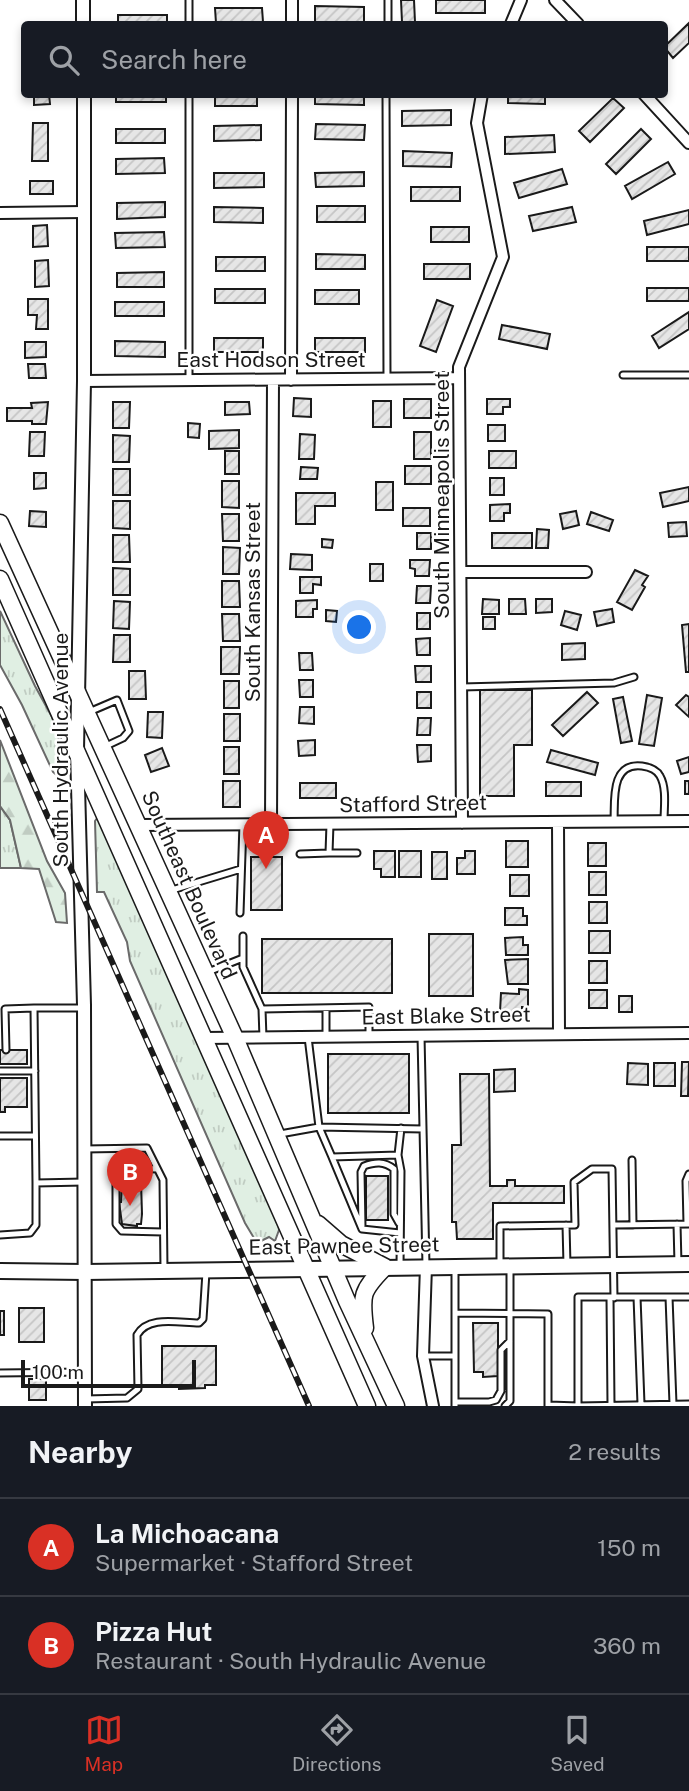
<!DOCTYPE html>
<meta charset="utf-8">
<style>
body{margin:0;font-family:"Public Sans",sans-serif;background:#242831;color:#f1f3f6}
.scale{position:absolute;left:21px;bottom:18px;width:175px;box-sizing:border-box;padding-left:7px;border:4px solid #1a1a1a;border-top:0;font-size:19px;line-height:24px;white-space:nowrap;color:#1a1a1a;-webkit-text-stroke:5px #fff;paint-order:stroke}
.you{position:absolute;left:360px;top:628px;width:24px;height:24px;margin:-18px;border:5px solid #fff;border-radius:50%;background:#1a73e8;box-shadow:0 0 0 10px #1a73e833}
.badge{display:grid;place-items:center;width:46px;height:46px;border-radius:50%;background:#d93025;color:#fff;font-size:23px;font-weight:700}
.pin{position:absolute;translate:-50% -58px;filter:drop-shadow(0 2px 4px #0008)}
.pin::after{content:'';position:absolute;top:37px;width:24px;height:21px;background:inherit;clip-path:polygon(0 0,100% 0,50% 100%)}
.list{margin:0;padding:0;list-style:none}
h2{display:flex;justify-content:space-between;align-items:center;height:91px;margin:0;padding:0 28px;font-size:30px}
h2 small{font-size:23px;font-weight:400;color:#9ea1a6}
.list li{display:grid;grid-template-columns:46px 1fr auto;gap:21px;align-items:center;box-sizing:border-box;height:98px;padding:0 28px;border-top:2px solid #363941}
.list b{display:block;font-size:26px;white-space:nowrap}
.list p{margin:0;font-size:23px;white-space:nowrap;color:#9ea1a6}
.list em{font-size:23px;font-style:normal;color:#9ea1a6}
.icon{flex:none;width:38px;height:38px;fill:none;stroke:currentColor;stroke-width:2;stroke-linecap:round;stroke-linejoin:round}
.map{position:relative;flex:none;width:689px;height:1406px;overflow:hidden}
.search{position:absolute;background:#171b24;box-shadow:0 4px 10px #0003;left:21px;right:21px;top:21px;height:77px;display:flex;align-items:center;gap:18px;box-sizing:border-box;padding:0 24px;border-radius:7px;color:#9ea1a6;font-size:26px}
.sheet{height:287px;background:#171b24}
nav{display:flex;justify-content:space-around;align-items:center;box-sizing:border-box;height:98px;border-top:2px solid #363941;background:#171b24;font-size:19px;color:#9ea1a6}
nav a{display:grid;justify-items:center;gap:4px}
nav .on{color:#d93025}
.map>svg:first-child{display:block}
</style>
<div class="map">
<svg width="689" height="1406" viewBox="0 0 689 1406">
<defs>
<pattern id="grass-tufts" width="24" height="20" patternUnits="userSpaceOnUse" patternTransform="scale(1.75)"><rect width="24" height="20" fill="#e0efe3"/><path d="M3 7l-1-3M5 7V3M7 7l1-3M15 17l-1-3M17 17v-4M19 17l1-3" fill="none" stroke="#c0ccc2"/></pattern>
<pattern id="forest-firs" width="22" height="20" patternUnits="userSpaceOnUse" patternTransform="scale(1.75)"><rect width="22" height="20" fill="#e0efe3"/><path d="M5 1l3.5 6h-7zM16 11l3.5 6h-7z" fill="#c0ccc2"/></pattern>
<pattern id="building-hatch" width="6" height="6" patternUnits="userSpaceOnUse" patternTransform="scale(1.75)"><rect width="6" height="6" fill="#e6e6e6"/><path d="M-1 1l2-2M0 6l6-6M5 7l2-2" fill="none" stroke="#c5c5c5"/></pattern>
</defs>
<rect width="100%" height="100%" fill="#fff"/>
<path fill="url(#grass-tufts)" stroke="#6a6a6a" stroke-width="2" d="M 0,611 L 35,686 L 52,717 L 59,740 L 59,777 L 53,772 L 22,705 L 0,665 Z
M 0,806 L 10,820 L 21,868 L 0,868 Z
M 98,817 L 278,1222 L 279,1230 L 275,1241 L 269,1237 L 257,1243 L 245,1223 L 130,961 L 127,942 L 104,892 L 97,892 L 95,821 Z"/>
<path fill="url(#forest-firs)" stroke="#6a6a6a" stroke-width="2" d="M 0,740 L 47,861 L 65,893 L 67,923 L 56,922 L 39,869 L 21,868 L 10,820 L 0,806 Z"/>
<path fill="url(#building-hatch)" stroke="#1a1a1a" stroke-width="2" d="M 401,0 L 414,0 L 415,22 L 402,22 Z
M 436,0 L 485,0 L 485,13 L 436,13 Z
M 315,6 L 364,7 L 364,23 L 315,22 Z
M 215,8 L 262,8 L 263,22 L 216,23 Z
M 118,15 L 167,15 L 167,24 L 118,24 Z
M 689,23 L 689,43 L 673,58 L 664,47 Z
M 34,94 L 49,94 L 50,104 L 34,105 Z
M 116,94 L 166,94 L 166,102 L 116,102 Z
M 215,94 L 257,94 L 257,106 L 215,106 Z
M 315,94 L 364,94 L 364,105 L 315,104 Z
M 508,94 L 545,94 L 545,104 L 508,103 Z
M 613,98 L 624,108 L 590,142 L 579,131 Z
M 451,110 L 451,125 L 402,126 L 402,111 Z
M 33,123 L 48,123 L 48,161 L 32,161 Z
M 316,124 L 365,125 L 364,140 L 315,139 Z
M 261,125 L 261,140 L 214,141 L 214,126 Z
M 116,129 L 165,129 L 165,143 L 116,143 Z
M 641,129 L 651,139 L 616,174 L 606,164 Z
M 554,135 L 555,152 L 505,154 L 505,137 Z
M 403,151 L 452,153 L 451,167 L 403,166 Z
M 164,158 L 165,173 L 116,174 L 116,159 Z
M 668,162 L 675,174 L 632,199 L 625,186 Z
M 562,169 L 567,184 L 519,198 L 514,183 Z
M 364,172 L 364,186 L 316,187 L 315,173 Z
M 214,173 L 264,173 L 264,187 L 214,188 Z
M 30,181 L 53,181 L 53,194 L 30,194 Z
M 411,187 L 460,187 L 460,201 L 411,201 Z
M 165,202 L 165,217 L 117,219 L 117,203 Z
M 317,206 L 365,206 L 365,222 L 317,222 Z
M 214,207 L 263,208 L 263,223 L 214,222 Z
M 572,207 L 576,222 L 533,231 L 529,216 Z
M 689,210 L 689,224 L 647,235 L 644,221 Z
M 47,225 L 48,246 L 33,247 L 33,226 Z
M 431,227 L 469,227 L 469,242 L 431,242 Z
M 164,232 L 165,247 L 116,248 L 115,233 Z
M 647,247 L 689,247 L 689,261 L 647,261 Z
M 316,254 L 365,255 L 365,269 L 316,269 Z
M 216,257 L 265,257 L 265,271 L 216,271 Z
M 48,260 L 49,286 L 35,287 L 35,261 Z
M 424,264 L 470,264 L 470,279 L 424,279 Z
M 164,272 L 164,287 L 117,287 L 117,273 Z
M 647,288 L 689,288 L 689,301 L 647,301 Z
M 215,289 L 265,289 L 265,303 L 215,303 Z
M 315,290 L 359,290 L 359,304 L 315,304 Z
M 28,299 L 48,299 L 48,329 L 36,329 L 37,315 L 28,315 Z
M 437,300 L 453,306 L 436,352 L 420,346 Z
M 115,302 L 164,302 L 164,316 L 115,316 Z
M 689,312 L 689,329 L 659,348 L 652,336 Z
M 502,325 L 550,334 L 547,349 L 499,339 Z
M 214,338 L 263,338 L 263,352 L 214,352 Z
M 315,338 L 365,338 L 365,352 L 315,352 Z
M 115,341 L 165,342 L 165,357 L 115,356 Z
M 25,342 L 46,342 L 46,357 L 25,358 Z
M 28,364 L 45,364 L 46,378 L 29,378 Z
M 294,398 L 311,399 L 311,417 L 293,416 Z
M 404,399 L 431,399 L 431,418 L 404,418 Z
M 487,399 L 510,399 L 510,407 L 503,407 L 503,414 L 487,414 Z
M 373,401 L 391,401 L 391,427 L 373,427 Z
M 48,402 L 46,424 L 32,424 L 32,421 L 7,421 L 7,408 L 32,408 L 31,403 Z
M 113,402 L 130,402 L 129,428 L 113,428 Z
M 225,402 L 249,402 L 250,414 L 225,415 Z
M 188,423 L 200,424 L 199,438 L 188,437 Z
M 488,425 L 505,425 L 505,441 L 488,441 Z
M 239,430 L 239,448 L 209,449 L 209,431 Z
M 30,432 L 45,432 L 44,456 L 29,456 Z
M 414,432 L 431,432 L 431,459 L 414,459 Z
M 300,434 L 315,435 L 314,459 L 299,459 Z
M 113,435 L 130,436 L 129,462 L 113,462 Z
M 225,451 L 239,451 L 239,474 L 225,474 Z
M 489,451 L 516,451 L 516,468 L 489,468 Z
M 405,466 L 431,466 L 431,484 L 405,484 Z
M 301,467 L 318,468 L 317,479 L 300,479 Z
M 113,469 L 130,469 L 130,495 L 113,495 Z
M 34,473 L 46,473 L 46,488 L 34,489 Z
M 490,478 L 504,478 L 504,495 L 490,495 Z
M 222,481 L 239,481 L 239,508 L 222,507 Z
M 376,482 L 393,482 L 393,510 L 376,510 Z
M 689,487 L 689,501 L 663,507 L 660,493 Z
M 296,493 L 335,493 L 335,506 L 315,506 L 315,524 L 296,524 Z
M 113,501 L 130,501 L 130,529 L 113,528 Z
M 510,504 L 510,513 L 504,513 L 504,521 L 490,521 L 490,505 Z
M 403,508 L 430,508 L 430,526 L 403,526 Z
M 30,511 L 46,512 L 46,527 L 29,526 Z
M 576,511 L 579,525 L 563,529 L 560,514 Z
M 591,512 L 613,520 L 609,531 L 587,524 Z
M 222,514 L 239,514 L 239,541 L 223,541 Z
M 686,522 L 687,536 L 669,537 L 668,523 Z
M 537,529 L 549,530 L 548,548 L 536,548 Z
M 417,533 L 431,533 L 431,549 L 417,549 Z
M 492,533 L 532,533 L 532,548 L 492,548 Z
M 113,535 L 129,535 L 130,562 L 113,562 Z
M 322,539 L 333,540 L 332,548 L 322,547 Z
M 223,547 L 240,548 L 239,574 L 223,574 Z
M 291,554 L 312,555 L 312,570 L 290,569 Z
M 410,560 L 430,560 L 429,576 L 415,576 L 415,569 L 410,568 Z
M 370,564 L 383,564 L 383,581 L 370,581 Z
M 113,568 L 130,569 L 130,595 L 113,595 Z
M 635,570 L 648,576 L 642,585 L 645,587 L 632,610 L 617,602 Z
M 300,577 L 321,577 L 321,585 L 313,584 L 313,593 L 300,593 Z
M 222,581 L 239,581 L 240,607 L 222,607 Z
M 417,586 L 431,586 L 430,603 L 416,603 Z
M 483,599 L 499,600 L 499,614 L 482,614 Z
M 509,599 L 525,599 L 526,614 L 509,614 Z
M 536,599 L 552,599 L 552,612 L 536,613 Z
M 317,600 L 317,609 L 313,609 L 313,617 L 296,617 L 296,601 Z
M 114,601 L 130,602 L 129,629 L 113,628 Z
M 612,609 L 614,622 L 597,626 L 594,612 Z
M 326,610 L 337,611 L 336,622 L 326,621 Z
M 565,611 L 581,615 L 577,630 L 561,625 Z
M 417,613 L 430,613 L 430,629 L 417,629 Z
M 222,614 L 239,614 L 240,641 L 223,641 Z
M 483,617 L 495,617 L 495,629 L 483,629 Z
M 689,624 L 689,672 L 686,672 L 682,625 Z
M 114,635 L 130,635 L 130,662 L 113,662 Z
M 430,638 L 430,655 L 417,655 L 416,639 Z
M 585,643 L 585,659 L 562,660 L 562,644 Z
M 221,647 L 240,647 L 239,674 L 221,674 Z
M 299,653 L 312,653 L 313,670 L 300,670 Z
M 415,666 L 431,666 L 431,682 L 416,682 Z
M 129,671 L 145,671 L 146,699 L 129,699 Z
M 299,680 L 313,680 L 313,697 L 300,697 Z
M 224,681 L 239,681 L 239,708 L 224,708 Z
M 480,690 L 532,690 L 532,745 L 514,745 L 514,796 L 480,796 Z
M 417,692 L 431,692 L 431,708 L 417,708 Z
M 587,692 L 598,703 L 563,736 L 552,725 Z
M 647,695 L 662,698 L 654,746 L 639,744 Z
M 686,695 L 689,697 L 689,717 L 676,705 Z
M 623,697 L 632,741 L 621,743 L 613,699 Z
M 300,707 L 314,707 L 314,724 L 299,723 Z
M 148,712 L 163,712 L 162,738 L 147,737 Z
M 224,714 L 240,714 L 240,741 L 224,741 Z
M 418,718 L 431,718 L 430,735 L 417,735 Z
M 315,740 L 315,755 L 299,756 L 298,741 Z
M 417,745 L 431,745 L 431,761 L 418,762 Z
M 224,747 L 239,747 L 239,774 L 224,774 Z
M 162,748 L 169,766 L 151,772 L 145,755 Z
M 551,750 L 598,763 L 595,775 L 547,762 Z
M 689,757 L 689,772 L 681,774 L 677,761 Z
M 223,781 L 240,781 L 240,807 L 223,807 Z
M 685,781 L 689,781 L 689,794 L 685,794 Z
M 546,782 L 581,782 L 581,796 L 546,796 Z
M 300,783 L 336,783 L 336,798 L 300,798 Z
M 506,841 L 528,841 L 528,867 L 506,867 Z
M 588,843 L 606,843 L 606,866 L 588,866 Z
M 374,851 L 395,851 L 395,877 L 381,877 L 381,869 L 374,869 Z
M 399,851 L 421,851 L 421,877 L 399,877 Z
M 465,851 L 475,851 L 475,874 L 457,874 L 457,858 L 465,858 Z
M 432,852 L 447,852 L 447,879 L 432,879 Z
M 251,857 L 282,857 L 282,910 L 251,910 Z
M 589,872 L 606,872 L 606,895 L 589,895 Z
M 510,875 L 529,875 L 529,896 L 510,896 Z
M 589,902 L 607,902 L 607,923 L 589,923 Z
M 505,908 L 523,908 L 523,916 L 527,916 L 527,925 L 505,925 Z
M 589,931 L 610,931 L 610,953 L 589,953 Z
M 429,934 L 473,934 L 473,996 L 429,996 Z
M 523,937 L 523,945 L 528,945 L 528,955 L 506,955 L 505,938 Z
M 262,939 L 392,939 L 392,993 L 262,993 Z
M 528,959 L 528,984 L 508,984 L 505,960 Z
M 589,961 L 607,961 L 607,983 L 589,983 Z
M 519,989 L 528,990 L 528,1007 L 522,1007 L 522,1012 L 500,1012 L 501,993 L 519,994 Z
M 589,990 L 607,990 L 607,1008 L 589,1008 Z
M 619,996 L 632,996 L 632,1012 L 619,1012 Z
M 0,1050 L 27,1050 L 27,1064 L 0,1064 Z
M 328,1054 L 409,1054 L 409,1113 L 328,1113 Z
M 682,1062 L 689,1062 L 688,1096 L 681,1096 Z
M 628,1063 L 648,1064 L 648,1085 L 627,1084 Z
M 654,1063 L 675,1063 L 675,1086 L 654,1086 Z
M 515,1069 L 515,1091 L 494,1092 L 494,1070 Z
M 460,1074 L 489,1074 L 490,1186 L 507,1186 L 507,1180 L 515,1180 L 515,1186 L 564,1186 L 564,1203 L 493,1203 L 493,1239 L 457,1239 L 456,1222 L 452,1222 L 452,1145 L 461,1145 Z
M 0,1078 L 27,1078 L 27,1107 L 5,1107 L 5,1112 L 0,1112 Z
M 366,1176 L 388,1176 L 388,1220 L 366,1220 Z
M 122,1182 L 141,1182 L 142,1214 L 141,1224 L 137,1224 L 137,1226 L 122,1224 L 119,1202 L 121,1202 Z
M 19,1308 L 44,1308 L 44,1342 L 19,1342 Z
M 0,1311 L 4,1311 L 4,1335 L 0,1335 Z
M 473,1323 L 498,1323 L 498,1376 L 483,1377 L 483,1372 L 474,1372 Z
M 162,1346 L 216,1346 L 216,1385 L 205,1385 L 205,1388 L 179,1389 L 179,1386 L 162,1387 Z
M 29,1379 L 46,1379 L 46,1400 L 29,1400 Z"/>
<g fill="none" stroke-linecap="round" stroke-linejoin="round">
<defs>
<path id="service" d="M 189,0 L 189,24
M 388,24 L 388,0
M 189,94 L 189,380
M 386,94 L 387,379
M 623,375 L 689,375
M 462,687 L 614,683 L 634,677
M 89,712 L 117,700 L 129,731 L 123,738 L 106,746
M 614,821 C 615,801 610,762 642,766 C 649,767 657,770 660,776 C 667,788 664,808 664,821
M 330,824 L 329,853 L 357,853
M 300,854 L 329,853
M 172,890 L 241,869
M 240,913 L 243,824
M 243,958 L 243,967 L 262,1009 L 369,1007 L 369,1036
M 208,972 L 243,958 L 243,936
M 326,1008 L 326,1036
M 262,1009 L 263,1038
M 421,1036 L 426,1266
M 6,1050 L 5,1009 L 34,1008
M 0,1071 L 35,1071
M 280,1134 L 319,1127 L 308,1037
M 0,1136 L 35,1136
M 84,1149 L 147,1148 L 163,1180 L 164,1270
M 398,1155 L 401,1128
M 332,1157 L 319,1127 L 423,1129
M 632,1160 L 633,1225
M 157,1169 L 126,1168 L 116,1176 L 116,1224 L 122,1231 L 163,1232
M 36,1183 L 34,1008 L 84,1008
M 677,1224 L 678,1264
M 687,1224 L 686,1181 L 689,1174
M 566,1225 L 567,1265
M 613,1225 L 689,1224
M 362,1226 L 361,1172 L 364,1166 C 375,1162 384,1161 394,1169 L 394,1214 L 399,1223
M 362,1229 L 332,1157 L 398,1155 L 401,1171 L 400,1266
M 362,1229 L 400,1233
M 0,1235 L 30,1233 L 36,1225 L 36,1183 L 84,1182
M 500,1265 L 500,1226 L 575,1225 L 574,1182 L 592,1169 L 612,1169 L 614,1298
M 455,1269 L 455,1406
M 637,1297 L 641,1404
M 669,1297 L 673,1404
M 689,1297 L 578,1297 L 578,1406 L 689,1404
M 610,1298 L 611,1405
M 455,1313 L 548,1314 L 548,1406
M 423,1356 L 455,1356
M 0,1373 L 84,1372
M 85,1399 L 127,1398 L 138,1389 L 137,1335 C 148,1315 179,1323 199,1323 L 203,1319 L 206,1272
M 455,1402 L 489,1402 L 496,1400 L 501,1391 L 501,1350 L 510,1341
M 549,1405 L 578,1406
M 505,1406 L 510,1401 L 510,1268"/>
<path id="minor" d="M 555,0 L 578,24
M 292,24 L 292,0
M 511,24 L 521,0
M 644,94 L 689,143
M 0,213 L 84,212
M 291,380 L 292,94
M 84,381 L 458,378
M 461,572 L 586,572
M 558,822 L 559,1034
M 462,823 L 459,367 L 503,257 L 477,123 L 482,94
M 271,824 L 273,380
M 138,825 L 689,821
M 204,1038 L 689,1033
M 426,1266 L 423,1356 L 433,1406"/>
<path id="tertiary" d="M 83,0 L 83,24
M 84,94 L 84,381 L 77,750 L 84,1005 L 85,1406"/>
<path id="secondary" d="M 0,1271 L 85,1272 L 689,1264"/>
<path id="primary" d="M 0,523 L 235,1038 L 347,1301 L 396,1406
M 0,579 L 367,1406
M 318,1224 L 341,1244 L 385,1267 C 361,1291 361,1295 365,1328"/>
</defs>
<use href="#service" stroke="#1a1a1a" stroke-width="9"/>
<use href="#minor" stroke="#1a1a1a" stroke-width="14"/>
<use href="#tertiary" stroke="#1a1a1a" stroke-width="16"/>
<use href="#secondary" stroke="#1a1a1a" stroke-width="18"/>
<use href="#primary" stroke="#1a1a1a" stroke-width="19"/>
<use href="#service" stroke="#fff" stroke-width="5"/>
<use href="#minor" stroke="#fff" stroke-width="10"/>
<use href="#tertiary" stroke="#fff" stroke-width="12"/>
<use href="#secondary" stroke="#fff" stroke-width="14"/>
<use href="#primary" stroke="#fff" stroke-width="16"/>
<defs>
<path id="rail" d="M 0,709 L 309,1406"/>
</defs>
<use href="#rail" stroke="#1a1a1a" stroke-width="6"/>
<use href="#rail" stroke="#fff" stroke-width="3.5" stroke-dasharray="10" stroke-linecap="butt"/>
</g>
<g text-anchor="middle" stroke-width="5" stroke-linejoin="round" paint-order="stroke">
<g font-size="21" fill="#1a1a1a" stroke="#fff">
<text x="271" y="367">East Hodson Street</text>
<text transform="translate(442 495) rotate(-90)" y="7">South Minneapolis Street</text>
<text transform="translate(253 602) rotate(-90)" y="7">South Kansas Street</text>
<text transform="translate(61 750) rotate(-90)" y="7">South Hydraulic Avenue</text>
<text transform="translate(413 804) rotate(-1)" y="7">Stafford Street</text>
<text transform="translate(189 885) rotate(66)" y="7">Southeast Boulevard</text>
<text transform="translate(446 1016) rotate(-1)" y="7">East Blake Street</text>
<text transform="translate(344 1246) rotate(-1)" y="7">East Pawnee Street</text>
</g>
</g>
</svg>
<div class="scale">100 m</div>
<div class="you"></div>
<div class="pin badge" style="left:266px;top:869px">A</div>
<div class="pin badge" style="left:130px;top:1206px">B</div>
<div class="search"><svg class="icon" aria-label="search" viewBox="0 0 24 24"><circle cx="10" cy="10" r="6"/><path d="M15 15l6 6"/></svg>Search here</div>
</div>
<section class="sheet">
<h2>Nearby<small>2 results</small></h2>
<ul class="list">
<li><span class="badge">A</span><div><b>La Michoacana</b><p>Supermarket · Stafford Street</p></div><em>150 m</em></li>
<li><span class="badge">B</span><div><b>Pizza Hut</b><p>Restaurant · South Hydraulic Avenue</p></div><em>360 m</em></li>
</ul>
</section>
<nav>
<a class="on"><svg class="icon" aria-label="map" viewBox="0 0 24 24"><path d="M3 6l6-2 6 2 6-2v14l-6 2-6-2-6 2zM9 4v14M15 6v14"/></svg>Map</a>
<a><svg class="icon" aria-label="directions" viewBox="0 0 24 24"><path d="M12 3l9 9-9 9-9-9zM9 14v-3h6M13 9l2 2-2 2"/></svg>Directions</a>
<a><svg class="icon" aria-label="saved" viewBox="0 0 24 24"><path d="M7 4h10v16l-5-4-5 4z"/></svg>Saved</a>
</nav>
